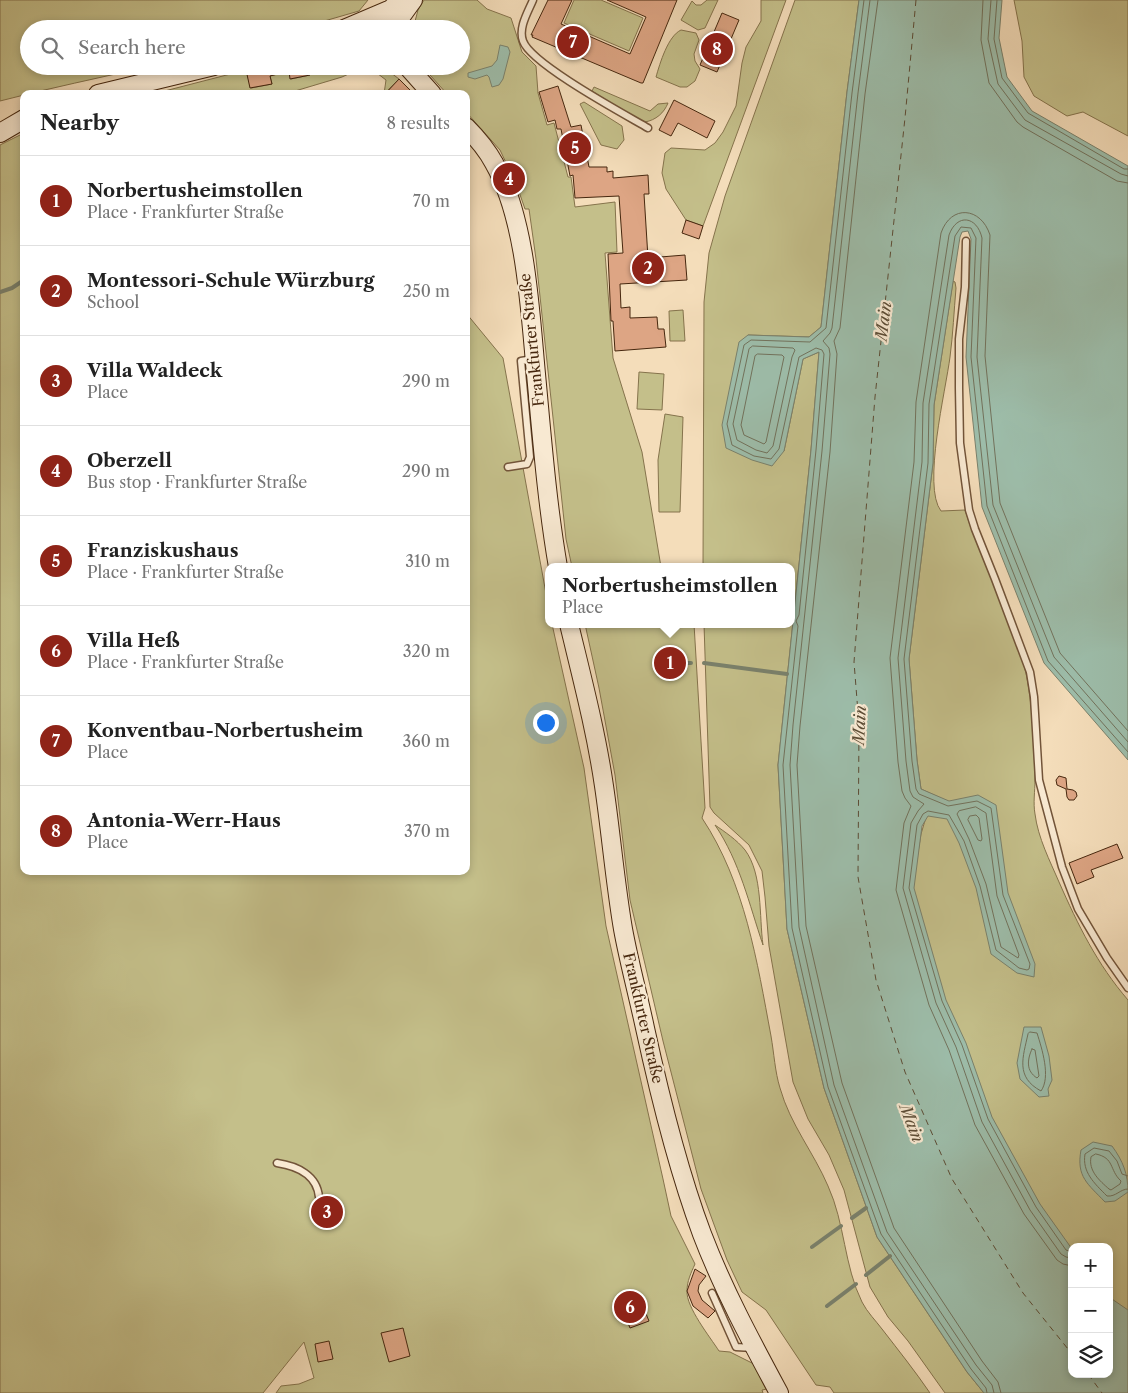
<!DOCTYPE html>
<meta charset="utf-8">
<style>
body{margin:0;font-family:"Libre Caslon Text",serif;background:#f6f6f6;color:#222}
.controls{position:absolute;right:15px;bottom:15px;display:grid;overflow:hidden;border-radius:10px;box-shadow:0 2px 8px #0003}
.controls button{width:45px;height:45px;display:grid;place-items:center;padding:0;border:0;border-bottom:1px solid #e0e0e0;background:#fff;color:#222;font:25px sans-serif}
.you{position:absolute;left:545px;top:722px;width:18px;height:18px;margin:-12px;border:4px solid #fff;border-radius:50%;background:#1a73e8;box-shadow:0 0 0 8px #1a73e833}
.badge{display:grid;place-items:center;width:32px;height:32px;border-radius:50%;background:#8f2418;color:#fff;font-size:16px;font-weight:700}
.pin{position:absolute;translate:-50% -50%;border:2px solid #fff;box-shadow:0 1px 5px #0006}
.popup{position:absolute;left:545px;top:563px;width:250px;height:65px;box-sizing:border-box;display:grid;place-content:center;border-radius:10px;background:#fff;filter:drop-shadow(0 1px 4px #0005);font-size:16px;white-space:nowrap;color:#767676}
.popup b{font-size:19px;color:#222}
.popup::after{content:'';position:absolute;left:50%;top:100%;margin-left:-10px;border:10px solid transparent;border-top-color:#fff}
.list{margin:0;padding:0;list-style:none}
h2{display:flex;justify-content:space-between;align-items:center;height:65px;margin:0;padding:0 20px;font-size:21px}
h2 small{font-size:16px;font-weight:400;color:#767676}
.list li{display:grid;grid-template-columns:32px 1fr auto;gap:15px;align-items:center;box-sizing:border-box;height:90px;padding:0 20px;border-top:1px solid #e0e0e0}
.list b{display:block;font-size:19px;white-space:nowrap}
.list p{margin:0;font-size:16px;white-space:nowrap;color:#767676}
.list em{font-size:16px;font-style:normal;color:#767676}
.icon{flex:none;width:28px;height:28px;fill:none;stroke:currentColor;stroke-width:2;stroke-linecap:round;stroke-linejoin:round}
.map{position:relative;flex:none;width:1128px;height:1393px;overflow:hidden}
.search{position:absolute;background:#fff;box-shadow:0 2px 8px #0003;left:20px;top:20px;width:450px;height:55px;display:flex;align-items:center;gap:12px;box-sizing:border-box;padding:0 18px;border-radius:28px;color:#767676;font-size:19px}
.panel{position:absolute;background:#fff;box-shadow:0 2px 8px #0003;left:20px;top:90px;width:450px;height:785px;border-radius:10px}
.map>svg:first-child{display:block}
</style>
<div class="map">
<svg width="1128" height="1393" viewBox="0 0 1128 1393">
<rect width="100%" height="100%" fill="#f4ddba"/>
<filter id="stains"><feTurbulence type="fractalNoise" baseFrequency=".004" numOctaves="4"/><feColorMatrix values="0 0 0 0 .2 0 0 0 0 .09 0 0 0 0 .02 0 0 0 .5 -.17"/></filter>
<radialGradient id="worn" r=".72"><stop offset=".6" stop-color="#630" stop-opacity="0"/><stop offset="1" stop-color="#630" stop-opacity=".3"/></radialGradient>
<path fill="#c4bf8a" stroke="#85734c" d="M 0,0 L 368,0 L 359,11 L 307,26 L 307,29 L 29,29 L 29,66 L 150,66 C 100,78 49,88 0,101 Z
M 424,0 L 477,0 L 487,9 L 511,18 L 522,52 L 536,66 L 538,93 L 547,125 L 554,123 L 568,177 L 571,177 L 575,207 L 615,202 L 617,252 L 605,253 L 613,358 L 642,452 L 661,567 L 572,567 L 566,539 L 536,259 L 529,209 L 525,209 L 517,186 L 500,150 L 466,112 L 466,94 L 447,94 L 422,66 L 461,66 L 461,29 L 413,29 L 418,10 Z
M 574,0 L 601,0 L 643,18 L 629,51 L 564,23 Z
M 707,0 L 718,0 L 705,28 L 698,30 L 681,20 L 692,1 L 696,5 L 701,5 Z
M 761,0 L 786,0 L 703,226 L 686,220 L 666,189 L 662,173 L 665,153 L 671,148 L 705,150 L 715,143 L 723,132 L 736,106 L 742,63 L 746,47 L 761,21 Z
M 795,0 L 859,0 L 847,92 L 821,327 L 809,337 L 748,335 L 784,451 L 803,359 L 819,352 L 811,450 L 778,765 L 787,929 L 824,1088 L 877,1237 L 967,1372 L 984,1393 L 945,1393 L 908,1341 L 888,1317 L 870,1287 L 844,1190 L 829,1155 L 808,1119 L 793,1082 L 769,946 L 765,897 L 762,871 L 749,845 L 714,813 L 710,807 L 704,624 L 791,624 L 791,567 L 703,567 L 704,302 L 709,253 L 725,196 Z
M 1014,0 L 1128,0 L 1128,136 L 1083,112 L 1067,116 L 1034,96 L 1024,77 L 1022,41 Z
M 681,30 L 696,33 L 699,40 L 694,54 L 695,61 L 700,69 L 695,81 L 687,87 L 680,87 L 656,77 C 660,63 668,36 681,30 Z
M 309,66 L 382,66 L 399,79 L 384,94 L 386,80 L 369,67 L 366,66 L 342,77 L 285,94 L 153,94 L 246,70 L 251,88 L 272,84 L 270,76 L 289,71 L 291,79 L 310,75 Z
M 594,87 L 650,111 L 658,104 L 668,103 C 664,113 656,120 645,122 L 633,117 L 592,91 Z
M 584,102 L 622,126 L 624,140 L 617,149 L 601,145 L 580,104 Z
M 24,133 L 24,871 L 466,871 L 466,313 L 503,358 L 549,610 L 549,624 L 552,624 L 584,768 L 606,926 L 663,1179 L 671,1216 L 695,1264 C 691,1273 687,1281 687,1291 C 686,1307 710,1337 719,1351 L 730,1352 L 754,1364 L 767,1389 L 762,1390 L 763,1393 L 276,1393 L 281,1386 L 299,1384 L 314,1378 L 304,1342 L 263,1393 L 0,1393 L 0,145 Z
M 953,281 L 955,282 L 956,288 C 954,311 953,334 950,357 C 946,389 922,487 941,511 L 965,510 C 983,567 1015,619 1027,678 C 1033,711 1034,747 1035,780 C 1035,791 1033,803 1035,814 C 1038,838 1050,861 1059,882 C 1078,925 1097,964 1128,1000 L 1128,1312 L 1109,1298 L 1109,1247 L 1072,1247 L 1072,1252 L 1039,1205 L 991,1117 L 945,1001 L 912,889 L 921,834 L 927,814 L 949,802 L 921,789 L 917,760 L 909,659 L 933,463 L 934,405 Z
M 683,310 L 685,341 L 670,341 L 669,311 Z
M 639,372 L 664,374 L 662,410 L 637,409 Z
M 665,414 L 683,417 L 680,512 L 659,512 L 658,460 Z
M 585,624 L 694,624 L 705,808 L 702,818 C 745,883 757,961 771,1036 C 774,1053 775,1072 780,1088 C 790,1124 814,1153 828,1186 C 845,1223 844,1266 862,1302 C 867,1312 876,1321 882,1329 C 899,1351 915,1371 930,1393 L 834,1393 L 830,1387 L 816,1385 L 766,1310 L 742,1292 L 727,1260 L 701,1189 L 663,1041 L 630,900 L 615,775 L 599,688 Z
M 715,825 C 725,832 737,840 745,850 C 763,874 759,917 763,945 C 749,904 740,862 715,825 Z"/>
<path fill="#9dbdaa" stroke="#7a816c" d="M 859,0 L 1002,0 L 999,38 L 1007,77 L 1032,111 L 1128,166 L 1128,760 L 1044,663 L 982,507 L 966,357 L 971,239 L 968,231 L 962,232 L 960,237 L 934,405 L 933,463 L 909,659 L 917,760 L 921,789 L 949,801 L 978,795 L 996,805 L 1008,893 L 1035,964 L 1034,977 L 1017,973 L 991,954 L 976,888 L 959,843 L 947,819 L 928,816 L 922,826 L 914,888 L 946,1000 L 966,1043 L 992,1117 L 1040,1204 L 1072,1249 L 1072,1374 L 1109,1374 L 1109,1297 L 1128,1310 L 1128,1393 L 984,1393 L 967,1372 L 877,1237 L 824,1088 L 787,929 L 778,765 L 811,450 L 819,352 L 803,359 L 784,451 L 772,466 L 752,460 L 726,448 L 722,425 L 739,342 L 748,335 L 809,337 L 821,327 L 847,92 Z
M 500,45 L 508,47 L 510,52 L 503,79 L 499,85 L 492,87 L 489,77 L 487,75 L 475,79 L 468,77 L 468,73 L 492,66 L 497,60 Z
M 1024,1027 L 1041,1027 L 1049,1056 L 1052,1080 L 1048,1089 L 1049,1096 L 1039,1097 L 1020,1079 L 1017,1063 Z
M 1093,1142 L 1112,1146 C 1123,1161 1128,1174 1128,1192 L 1115,1201 L 1105,1202 C 1088,1184 1076,1177 1081,1150 Z"/>
<g fill="none" stroke-linecap="round" stroke-linejoin="round">
<path stroke="#72725c" stroke-width="1" d="M 864,0 L 852,93 L 826,328 L 810,342 L 751,340 L 744,345 L 727,424 L 732,445 L 754,456 L 771,459 L 779,449 L 799,357 L 816,348 L 822,350 L 824,354 L 816,450 L 799,615 L 796,621 L 798,626 L 783,765 L 792,928 L 828,1087 L 881,1234 L 971,1369 L 986,1388 L 987,1393
M 870,0 L 858,93 L 832,328 L 830,333 L 823,341 L 829,348 L 830,354 L 822,451 L 793,725 L 790,765 L 799,927 L 834,1085 L 887,1232 L 976,1365 L 992,1385 L 994,1393
M 878,0 L 865,94 L 840,328 L 834,341 L 837,354 L 830,452 L 800,726 L 797,765 L 806,926 L 842,1083 L 894,1228 L 982,1361 L 998,1382 L 1001,1393
M 983,0 L 981,40 L 989,83 L 1017,122 L 1023,127 L 1117,181 L 1128,183
M 991,0 L 988,39 L 998,84 L 1025,120 L 1121,174 L 1128,176
M 997,0 L 994,39 L 1002,78 L 1028,113 L 1124,169 L 1128,169
M 753,346 L 793,348 L 795,350 L 792,357 L 773,446 L 767,453 L 756,450 L 737,440 L 733,424 L 749,349 Z
M 758,354 L 782,355 L 784,357 L 766,442 L 764,444 L 744,435 L 741,425 L 755,356 Z
M 976,807 L 986,813 L 997,896 L 1019,955 L 1018,958 L 1001,947 L 986,884 L 969,839 L 957,814 L 959,811 Z
M 970,816 L 976,815 L 979,818 L 982,839 L 981,841 L 978,840 L 968,820 Z
M 1030,1032 L 1037,1033 C 1042,1049 1051,1077 1041,1091 C 1015,1077 1023,1057 1028,1034 Z
M 1032,1049 L 1035,1050 L 1039,1076 L 1037,1078 C 1026,1071 1027,1060 1032,1049 Z
M 1096,1154 C 1115,1158 1109,1170 1121,1181 L 1120,1184 L 1111,1190 L 1109,1189 C 1100,1181 1088,1171 1091,1157 Z
M 1128,1176 L 1122,1174 L 1117,1161 L 1109,1151 L 1094,1148 L 1085,1154 C 1082,1172 1094,1183 1107,1196 C 1116,1197 1120,1189 1128,1189
M 1072,1252 L 1066,1250 L 1036,1207 L 988,1119 L 962,1045 L 942,1001 L 909,888 L 917,825 L 923,814 L 928,811 L 949,815 L 964,841 L 980,886 L 996,950 L 1019,968 L 1027,970 L 1029,969 L 1030,964 L 1003,895 L 991,808 L 977,801 L 948,806 L 919,794 L 916,789 L 912,761 L 904,659 L 928,463 L 929,404 L 955,236 L 961,227 L 971,228 L 976,238 L 971,357 L 987,506 L 1048,661 L 1128,752
M 1072,1258 L 1066,1257 L 1061,1254 L 1030,1210 L 982,1122 L 956,1047 L 936,1003 L 903,888 L 911,823 L 918,811 L 924,804 L 913,797 L 910,791 L 906,761 L 898,658 L 922,462 L 923,403 L 949,235 C 957,213 977,216 982,238 L 977,357 L 993,505 L 1054,657 L 1128,742
M 1072,1266 L 1063,1264 L 1057,1260 L 1024,1214 L 975,1125 L 949,1050 L 929,1005 L 896,890 L 904,823 L 911,806 L 905,798 L 902,791 L 898,762 L 890,658 L 914,462 L 916,402 L 941,233 C 951,204 981,207 990,235 L 985,356 L 1000,503 L 1060,653 L 1128,731"/>
<path stroke="#7a816c" stroke-width="4" d="M 0,292 L 12,288 L 24,280
M 678,663 L 691,663
M 704,663 L 787,674
M 852,1218 L 866,1208
M 812,1247 L 841,1226
M 866,1275 L 890,1256
M 827,1306 L 856,1284"/>
<path stroke="#5c4c35" stroke-width="1" stroke-dasharray="6 5" stroke-linecap="butt" d="M 916,0 L 905,118 L 875,397 L 854,662 L 859,725 L 858,877 L 876,980 L 905,1072 L 952,1179 L 1023,1293 L 1072,1354
M 1088,1374 L 1102,1393"/>
</g>
<path fill="#dda584" stroke="#46270e" d="M 548,0 L 572,0 L 561,24 L 630,54 L 646,17 L 607,0 L 677,0 L 650,66 L 643,83 L 641,83 L 532,37 L 533,35 L 531,35 Z
M 722,13 L 739,20 L 717,72 L 700,65 Z
M 262,66 L 309,66 L 310,75 L 290,79 L 289,71 L 270,76 L 272,84 L 250,88 L 246,70 Z
M 399,79 L 414,94 L 385,94 Z
M 558,86 L 571,127 L 581,125 L 589,167 L 607,167 L 607,172 L 613,171 L 613,178 L 648,175 L 649,194 L 644,194 L 648,258 L 685,255 L 687,280 L 620,284 L 621,308 L 630,307 L 630,318 L 657,317 L 658,329 L 664,329 L 666,347 L 615,351 L 613,321 L 611,321 L 608,254 L 623,253 L 619,196 L 575,198 L 573,175 L 570,176 L 561,129 L 557,129 L 555,120 L 548,122 L 539,92 Z
M 674,100 L 715,121 L 707,138 L 678,123 L 671,136 L 659,130 Z
M 686,220 L 703,226 L 699,239 L 682,233 Z
M 1059,776 L 1066,778 L 1067,789 L 1073,790 L 1076,792 L 1077,796 L 1074,800 L 1069,800 L 1067,797 L 1066,789 L 1057,785 L 1056,780 Z
M 1117,844 L 1123,858 L 1091,870 L 1094,877 L 1077,884 L 1069,863 Z
M 335,1200 L 340,1219 L 319,1224 L 314,1206 Z
M 695,1269 L 706,1276 L 699,1285 L 698,1291 L 702,1300 L 715,1311 L 708,1318 L 693,1306 L 687,1291 Z
M 627,1295 L 629,1301 L 639,1297 L 649,1321 L 630,1328 L 624,1313 L 621,1314 L 615,1300 Z
M 403,1328 L 410,1356 L 389,1362 L 381,1333 Z
M 329,1341 L 333,1359 L 318,1362 L 315,1344 Z"/>
<g fill="none" stroke-linecap="round" stroke-linejoin="round">
<defs>
<path id="lane" d="M 533,0 C 528,12 518,28 523,41 C 531,64 624,114 648,128
M 966,241 L 965,287 L 959,339 L 959,388 L 960,443 L 969,510 L 975,529 L 995,579 L 1030,672 L 1034,697 L 1039,780 L 1062,867 L 1078,909 L 1107,958 L 1128,988
M 508,467 L 527,464 L 530,457 L 521,361 L 533,359
M 277,1163 C 297,1166 317,1175 319,1197
M 712,1293 L 736,1347 L 753,1348"/>
<path id="secondary" d="M 395,25 L 413,0
M 344,29 L 391,9 L 400,0
M 407,66 L 432,94
M 98,94 L 214,66
M 466,127 C 477,138 487,150 494,163 C 526,219 530,310 536,374 C 542,438 547,503 558,567
M 0,133 L 24,119
M 569,624 C 582,678 596,731 604,786 C 611,833 615,882 623,929 C 629,962 638,995 645,1028 C 660,1097 677,1167 702,1234 C 723,1289 751,1341 779,1393"/>
</defs>
<use href="#lane" stroke="#725439" stroke-width="9"/>
<use href="#secondary" stroke="#46270e" stroke-width="20"/>
<use href="#lane" stroke="#f8e9d2" stroke-width="6"/>
<use href="#secondary" stroke="#f8e9d2" stroke-width="18"/>
</g>
<g text-anchor="middle" stroke-width="4.5" stroke-linejoin="round" paint-order="stroke">
<g font-size="15" fill="#46270e" stroke="#f8e9d2">
<text transform="translate(532 340) rotate(-96)" y="5">Frankfurter Straße</text>
<text transform="translate(643 1018) rotate(77)" y="5">Frankfurter Straße</text>
</g>
<g font-size="16" font-style="italic" fill="#5c4c35" stroke="#f8e9d2">
<text transform="translate(883 321) rotate(-83)" y="6">Main</text>
<text transform="translate(859 725) rotate(-87)" y="6">Main</text>
<text transform="translate(912 1123) rotate(69)" y="6">Main</text>
</g>
</g>
<rect width="100%" height="100%" filter="url(#stains)"/>
<rect width="100%" height="100%" fill="url(#worn)"/>
</svg>
<div class="controls">
<button>+</button>
<button>−</button>
<button><svg class="icon" aria-label="layers" viewBox="0 0 24 24"><path d="M12 4l9 5-9 5-9-5zM3 14l9 5 9-5"/></svg></button>
</div>
<div class="you"></div>
<div class="pin badge" style="left:670px;top:663px">1</div>
<div class="popup"><b>Norbertusheimstollen</b>Place</div>
<div class="pin badge" style="left:648px;top:268px">2</div>
<div class="pin badge" style="left:327px;top:1212px">3</div>
<div class="pin badge" style="left:509px;top:179px">4</div>
<div class="pin badge" style="left:575px;top:148px">5</div>
<div class="pin badge" style="left:630px;top:1307px">6</div>
<div class="pin badge" style="left:573px;top:42px">7</div>
<div class="pin badge" style="left:717px;top:49px">8</div>
<div class="search"><svg class="icon" aria-label="search" viewBox="0 0 24 24"><circle cx="10" cy="10" r="6"/><path d="M15 15l6 6"/></svg>Search here</div>
<section class="panel">
<h2>Nearby<small>8 results</small></h2>
<ul class="list">
<li><span class="badge">1</span><div><b>Norbertusheimstollen</b><p>Place · Frankfurter Straße</p></div><em>70 m</em></li>
<li><span class="badge">2</span><div><b>Montessori-Schule Würzburg</b><p>School</p></div><em>250 m</em></li>
<li><span class="badge">3</span><div><b>Villa Waldeck</b><p>Place</p></div><em>290 m</em></li>
<li><span class="badge">4</span><div><b>Oberzell</b><p>Bus stop · Frankfurter Straße</p></div><em>290 m</em></li>
<li><span class="badge">5</span><div><b>Franziskushaus</b><p>Place · Frankfurter Straße</p></div><em>310 m</em></li>
<li><span class="badge">6</span><div><b>Villa Heß</b><p>Place · Frankfurter Straße</p></div><em>320 m</em></li>
<li><span class="badge">7</span><div><b>Konventbau-Norbertusheim</b><p>Place</p></div><em>360 m</em></li>
<li><span class="badge">8</span><div><b>Antonia-Werr-Haus</b><p>Place</p></div><em>370 m</em></li>
</ul>
</section>
</div>
